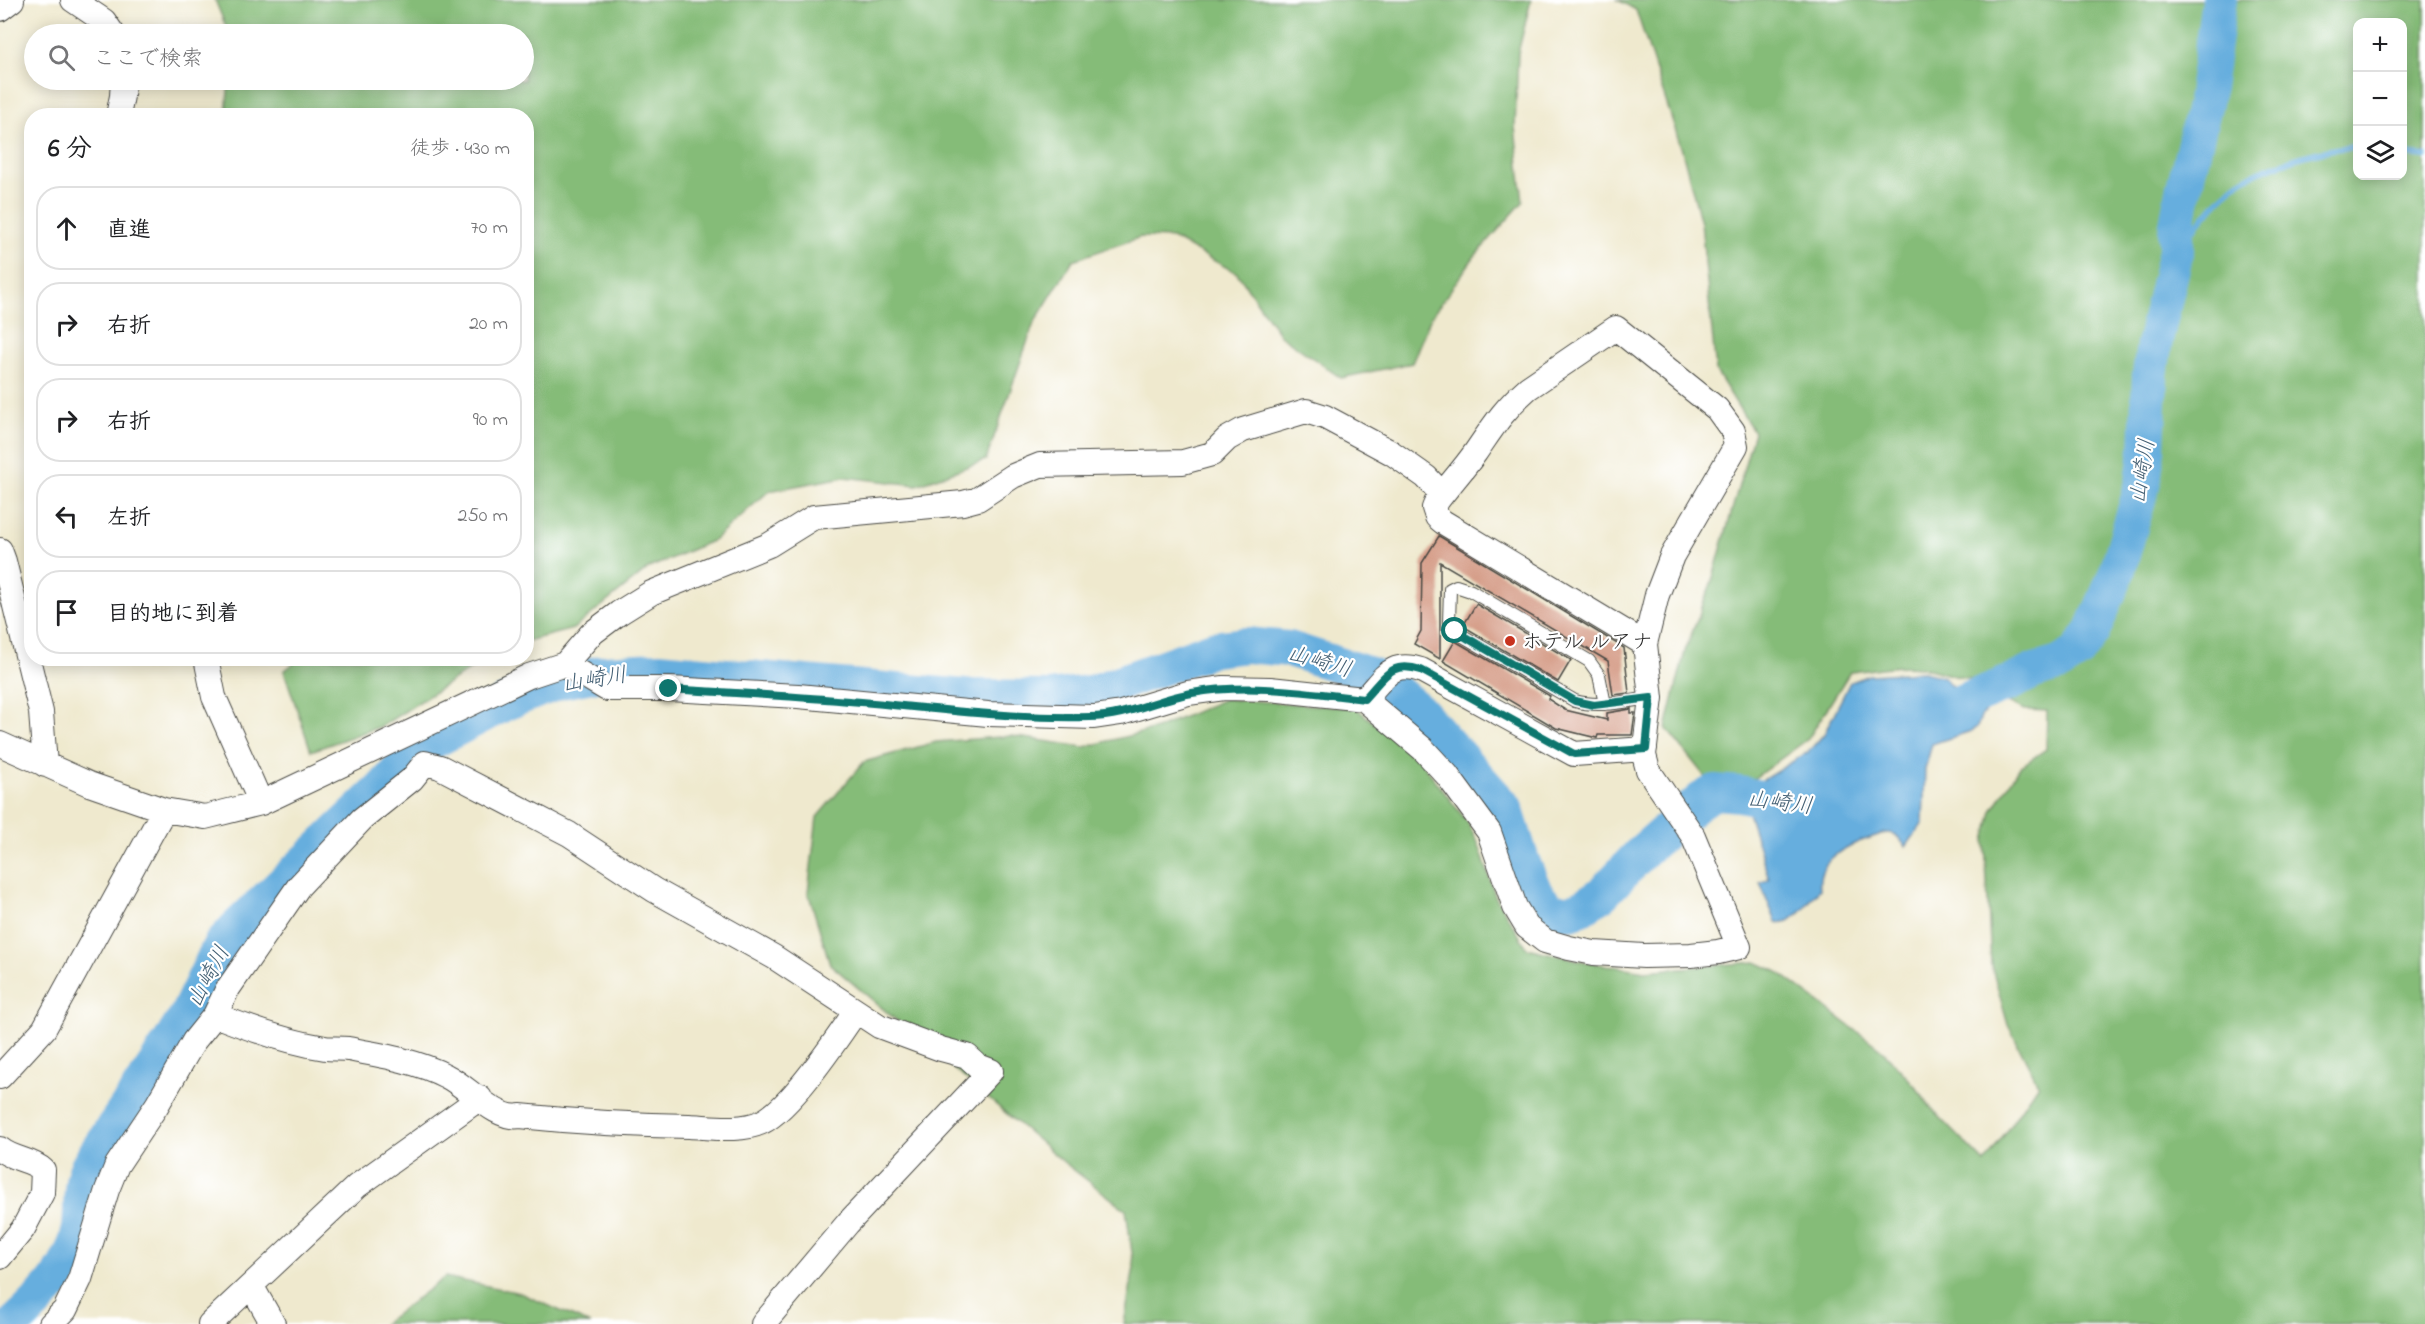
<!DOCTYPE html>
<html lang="ja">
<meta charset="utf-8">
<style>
body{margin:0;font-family:"Indie Flower","Klee One",sans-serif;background:#f2f2f2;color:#202124}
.controls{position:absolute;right:18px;top:18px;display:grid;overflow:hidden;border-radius:12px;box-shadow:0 3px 15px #0003}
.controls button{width:54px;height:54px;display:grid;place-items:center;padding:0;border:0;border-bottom:2px solid #e0e0e0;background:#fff;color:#202124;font:30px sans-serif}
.stop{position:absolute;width:18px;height:18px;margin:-14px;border:4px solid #0f766e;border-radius:50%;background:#fff}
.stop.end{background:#0f766e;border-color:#fff;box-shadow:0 2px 6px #0008}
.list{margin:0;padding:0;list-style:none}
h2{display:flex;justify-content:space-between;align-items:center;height:78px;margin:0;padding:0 24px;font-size:26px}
h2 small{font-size:20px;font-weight:400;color:#757577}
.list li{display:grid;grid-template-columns:39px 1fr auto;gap:18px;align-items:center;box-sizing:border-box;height:84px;margin:0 12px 12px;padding:0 12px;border:2px solid #e0e0e0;border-radius:24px}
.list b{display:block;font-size:22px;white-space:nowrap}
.list em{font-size:20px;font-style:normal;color:#757577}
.icon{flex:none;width:33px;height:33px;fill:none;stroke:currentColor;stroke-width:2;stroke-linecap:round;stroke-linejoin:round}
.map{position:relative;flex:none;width:2425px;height:1324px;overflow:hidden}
.search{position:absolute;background:#fff;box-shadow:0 3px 15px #0003;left:24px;top:24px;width:510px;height:66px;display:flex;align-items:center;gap:15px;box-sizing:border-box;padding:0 21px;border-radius:33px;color:#757577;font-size:22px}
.panel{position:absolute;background:#fff;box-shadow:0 3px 15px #0003;left:24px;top:108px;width:510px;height:558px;border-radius:24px}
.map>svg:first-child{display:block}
</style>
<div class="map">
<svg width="2425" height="1324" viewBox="0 0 2425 1324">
<rect width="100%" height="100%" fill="#fff"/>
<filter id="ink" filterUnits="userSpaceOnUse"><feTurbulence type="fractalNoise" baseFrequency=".0167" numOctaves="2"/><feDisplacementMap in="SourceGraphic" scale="12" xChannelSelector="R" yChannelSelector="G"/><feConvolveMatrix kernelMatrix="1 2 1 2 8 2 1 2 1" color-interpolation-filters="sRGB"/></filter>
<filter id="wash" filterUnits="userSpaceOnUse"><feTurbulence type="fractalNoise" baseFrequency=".008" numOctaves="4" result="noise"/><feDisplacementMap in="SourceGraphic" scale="24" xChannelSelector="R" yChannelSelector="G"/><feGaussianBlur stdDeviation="1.35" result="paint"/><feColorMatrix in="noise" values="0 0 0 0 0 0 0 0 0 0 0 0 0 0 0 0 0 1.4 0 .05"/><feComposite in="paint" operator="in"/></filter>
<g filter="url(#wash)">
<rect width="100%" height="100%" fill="#efe9ce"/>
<path fill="#85bc78" stroke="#587452" stroke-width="1.5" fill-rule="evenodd" d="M 215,0 L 1531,0 L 1518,53 L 1515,127 L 1523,202 L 1474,257 L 1431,317 L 1412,363 L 1341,378 L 1280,335 L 1237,273 L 1172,238 L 1141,237 L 1073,260 L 1034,323 L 986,460 L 917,485 L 844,477 L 769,491 L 714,540 L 649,568 L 573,629 L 527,641 L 526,116 L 226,115 L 229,80 L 524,80 L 524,34 L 229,34 Z
M 1618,0 L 2425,0 L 2425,1324 L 1124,1324 L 1134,1267 L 1126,1210 L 1066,1164 L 830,964 L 808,892 L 817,817 L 864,762 L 936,742 L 1011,736 L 1084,747 L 1156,729 L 1225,699 L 1356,708 L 1422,763 L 1468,823 L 1479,845 L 1495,896 L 1527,948 L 1586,962 L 1645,971 L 1756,962 L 1778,972 L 1882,1050 L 1916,1087 L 1931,1108 L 1985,1163 L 2038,1084 L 2008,1025 L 1991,965 L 1985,841 L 1992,811 L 2020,767 L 2046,749 L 2047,711 L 2025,710 L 2008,702 L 2006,677 C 1994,669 1986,679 1975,679 C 1957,679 1938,670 1920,667 C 1897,664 1873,670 1850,672 L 1808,739 L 1742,787 L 1710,783 L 1666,728 L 1685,651 L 1712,581 L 1754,432 L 1716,371 L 1701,223 L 1682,150 L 1636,10 ZM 2358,22 L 2402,22 L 2402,176 L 2358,176 Z
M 299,659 L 299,658 L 486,659 L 382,726 L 311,751 L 284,671 Z
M 445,1277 L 520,1293 L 590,1324 L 383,1324 Z"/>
<path fill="#66aede" stroke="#486c84" stroke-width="1.5" d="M 1923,672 L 1944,677 C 1964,709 1979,671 2005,678 L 2005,689 L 1982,715 L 1977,727 L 1971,731 L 1932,744 L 1925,769 L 1923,823 L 1906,847 C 1902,842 1899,836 1893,834 C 1886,831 1878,835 1870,838 C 1847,845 1816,860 1820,889 C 1809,901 1793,927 1776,922 L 1760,883 L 1769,879 L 1744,800 L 1745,791 L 1808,752 L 1824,734 L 1850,682 L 1869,675 Z"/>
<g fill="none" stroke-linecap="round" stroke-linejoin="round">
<path stroke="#66aede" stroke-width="6" d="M 2402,154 L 2425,156
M 2176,251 C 2194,230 2214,202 2235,185 C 2255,169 2332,144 2358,148"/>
<path stroke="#66aede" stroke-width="36" d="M 1961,702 L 2012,682 L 2034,671 L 2059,664 L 2077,653 L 2092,632 L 2117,572 L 2143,483 L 2147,450 L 2150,375 L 2154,345 L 2176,251 L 2176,232 L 2182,196 L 2205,102 L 2219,0
M 14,1324 C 43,1297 73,1269 80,1227 C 82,1210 80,1193 84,1177 C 86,1170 90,1162 94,1156 L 156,1064 L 186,1017 L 220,946 L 236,928 L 382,789 L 418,749 L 505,703 L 561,681 L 602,673 L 659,670 L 966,697 L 1049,698 L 1095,692 L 1213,649 L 1247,645 L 1289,649 L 1373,676 L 1390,687 L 1418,710 L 1505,808 L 1522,861 L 1536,895 L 1548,908 L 1557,912 L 1570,912 L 1581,908 L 1602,894 L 1644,850 L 1701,800 L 1715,792 L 1740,794 L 1791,804"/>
</g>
<g id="blocks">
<path fill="#d69e89" d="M 1439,536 L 1624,648 L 1629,693 L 1613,695 L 1608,661 L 1440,562 L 1440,659 L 1414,644 L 1421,631 L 1422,563 Z
M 1476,604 L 1571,660 L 1558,682 L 1463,626 Z
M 1455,641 L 1550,696 L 1548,699 L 1565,710 L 1607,720 L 1607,713 L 1631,709 L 1631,713 L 1635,713 L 1632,735 L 1598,735 L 1597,738 L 1556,728 L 1443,661 Z"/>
</g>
</g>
<g filter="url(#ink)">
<use href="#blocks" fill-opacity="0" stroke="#484843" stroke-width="1.5"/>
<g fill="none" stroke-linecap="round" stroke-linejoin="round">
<defs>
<path id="service" d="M 1605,704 L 1599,675 L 1589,661 L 1471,591 L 1456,586 L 1450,589 L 1449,622 L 1451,629 L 1575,701 C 1599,708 1626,701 1651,698"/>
<path id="minor" d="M 73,0 L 104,21 L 113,34
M 0,9 L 12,0
M 118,116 L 122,96 L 123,80
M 0,550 L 4,561 L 41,712 L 45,765
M 206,658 L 214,697 L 261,803
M 565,664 L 591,634 L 619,613 L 651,593 L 769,545 L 814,517 L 963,503 L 978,499 L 1013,476 L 1040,465 L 1183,462 L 1212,454 L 1227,439 L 1243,430 L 1306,411 L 1325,417 L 1392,453 L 1426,477 L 1442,494
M 1364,699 C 1385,678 1390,660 1421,670 L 1574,754 L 1645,749
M 0,744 L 89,784 L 164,810 L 205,817 L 261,803 L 529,676 L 565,664 L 607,689 L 669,689 L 798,696 L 988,714 L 1094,717 L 1121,713 L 1188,693 L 1224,688 L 1270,689 L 1364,699 L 1423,749 L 1447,775 L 1489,832 L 1515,907 L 1527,927 L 1545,941 L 1569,948 L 1594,953 L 1644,956 L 1691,955 L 1718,952 L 1739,947 L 1693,836 L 1648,770 L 1644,755 L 1651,698 L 1645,644 L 1657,595 L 1672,556 L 1736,446 L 1733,431 L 1717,409 L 1616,328 L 1528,388 C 1503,410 1493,427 1475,453 C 1463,470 1449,485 1437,501 L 1434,508 L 1437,517 L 1443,522 L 1645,644
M 215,1015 C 250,1029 287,1042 325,1048 C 332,1049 340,1048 348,1049 C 380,1055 417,1061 446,1076 C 467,1086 497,1121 520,1116 C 577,1122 632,1125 689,1126 C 712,1127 740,1132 762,1122 C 791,1108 837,1039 856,1011
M 0,1077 L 44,1029 L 164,810
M 0,1149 C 13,1160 31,1159 43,1170 L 42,1193 L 23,1229 L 0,1257
M 252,1287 L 273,1324
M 51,1324 L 65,1310 L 80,1279 L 107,1190 L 117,1165 L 157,1105 L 194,1041 L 215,1015 L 227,990 L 299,886 L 362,819 L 412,779 L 425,763 L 440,767 L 569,834 L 654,890 L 774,957 L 879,1026 L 941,1049 L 967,1056 L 978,1066 L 991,1071 L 848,1223 L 763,1324
M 210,1324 L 357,1186 L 480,1098"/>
</defs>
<use href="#service" stroke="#484843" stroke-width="14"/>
<use href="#minor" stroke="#484843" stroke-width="26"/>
<use href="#service" stroke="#fff" stroke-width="12"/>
<use href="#minor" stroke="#fff" stroke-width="24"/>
</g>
</g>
<g fill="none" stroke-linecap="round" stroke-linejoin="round" filter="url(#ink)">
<path stroke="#0f766e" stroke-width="8" d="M 669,689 C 737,693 805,697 873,703 C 945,710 1018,719 1090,717 C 1126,717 1157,699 1192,693 C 1249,683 1306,692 1364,699 C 1384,678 1390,660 1421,670 L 1574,754 L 1646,749 L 1651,698 L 1594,705 L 1575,701 L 1455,631"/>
</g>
<circle fill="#c8321e" stroke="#fff" stroke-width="2" cx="1510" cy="641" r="6"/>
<g text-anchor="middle" stroke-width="4.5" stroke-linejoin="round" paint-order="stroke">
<g font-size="21" fill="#2b2b2b" stroke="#fff" text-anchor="start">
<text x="1522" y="648">ホテル ルアナ</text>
</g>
<g font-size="22" font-style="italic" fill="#435f73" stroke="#fff">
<text transform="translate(2141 471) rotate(-81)" y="8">山崎川</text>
<text transform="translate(1320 660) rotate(16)" y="8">山崎川</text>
<text transform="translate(594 678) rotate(-9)" y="8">山崎川</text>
<text transform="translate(1780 801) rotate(7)" y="8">山崎川</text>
<text transform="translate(207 976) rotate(-62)" y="8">山崎川</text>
</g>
</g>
</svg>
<div class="controls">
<button>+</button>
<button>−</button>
<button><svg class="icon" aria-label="layers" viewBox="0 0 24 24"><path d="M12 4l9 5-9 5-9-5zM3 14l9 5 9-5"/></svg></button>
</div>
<div class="stop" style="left:1455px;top:631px"></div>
<div class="stop end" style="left:669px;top:689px"></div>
<div class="search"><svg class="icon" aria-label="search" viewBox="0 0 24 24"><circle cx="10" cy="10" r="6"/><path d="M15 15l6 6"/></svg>ここで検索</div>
<section class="panel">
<h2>6 分<small>徒歩 · 430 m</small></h2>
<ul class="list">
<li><svg class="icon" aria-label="ahead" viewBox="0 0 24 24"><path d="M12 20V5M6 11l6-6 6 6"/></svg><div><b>直進</b></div><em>70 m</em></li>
<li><svg class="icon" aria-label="right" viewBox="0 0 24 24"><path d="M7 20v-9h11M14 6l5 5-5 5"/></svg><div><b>右折</b></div><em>20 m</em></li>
<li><svg class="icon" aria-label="right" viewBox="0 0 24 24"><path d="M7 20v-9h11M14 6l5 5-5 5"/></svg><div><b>右折</b></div><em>90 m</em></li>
<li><svg class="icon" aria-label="left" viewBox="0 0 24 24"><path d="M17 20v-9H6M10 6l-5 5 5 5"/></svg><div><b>左折</b></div><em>250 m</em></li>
<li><svg class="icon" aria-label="arrive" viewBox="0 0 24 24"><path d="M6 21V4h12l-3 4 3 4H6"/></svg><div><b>目的地に到着</b></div></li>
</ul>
</section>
</div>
